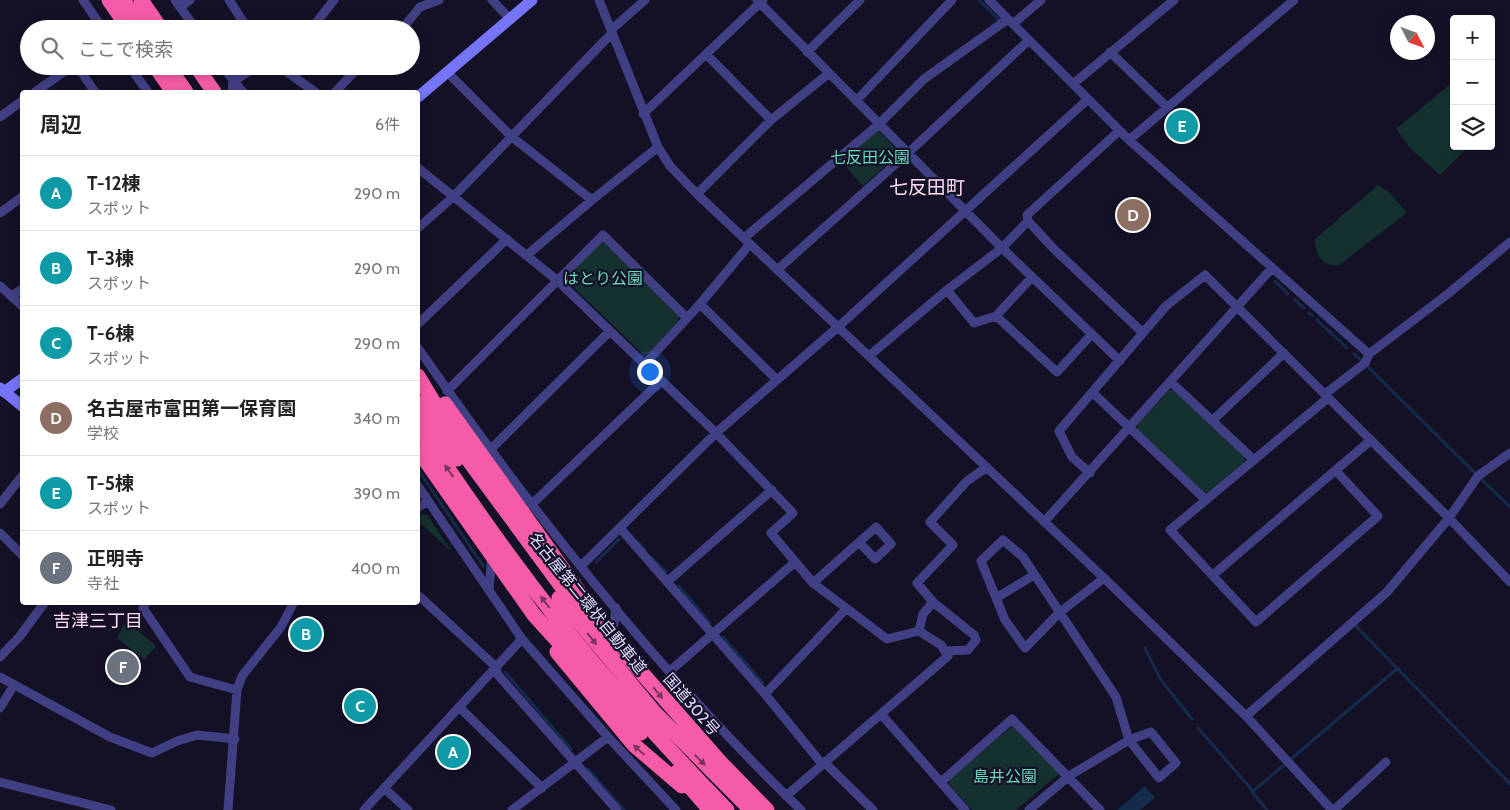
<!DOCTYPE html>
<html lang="ja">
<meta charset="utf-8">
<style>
body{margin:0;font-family:Cabin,"Noto Sans JP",sans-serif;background:#f6f6f6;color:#222}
.controls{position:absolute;right:15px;top:15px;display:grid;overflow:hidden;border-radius:5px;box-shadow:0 2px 8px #0003}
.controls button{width:45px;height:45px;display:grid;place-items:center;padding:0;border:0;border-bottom:1px solid #e0e0e0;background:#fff;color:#222;font:25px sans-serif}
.compass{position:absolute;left:1390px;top:15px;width:45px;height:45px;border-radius:50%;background:#fff;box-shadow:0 2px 8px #0003;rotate:132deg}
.you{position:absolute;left:649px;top:371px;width:18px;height:18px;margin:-12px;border:4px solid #fff;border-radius:50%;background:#1a73e8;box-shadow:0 0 0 8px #1a73e833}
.badge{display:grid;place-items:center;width:32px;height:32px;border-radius:50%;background:#db2777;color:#fff;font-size:16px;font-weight:700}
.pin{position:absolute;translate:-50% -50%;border:2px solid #fff;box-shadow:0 1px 5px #0006}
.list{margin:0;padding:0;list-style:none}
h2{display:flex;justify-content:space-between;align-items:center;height:65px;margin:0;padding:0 20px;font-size:21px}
h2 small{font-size:16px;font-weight:400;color:#767676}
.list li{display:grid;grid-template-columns:32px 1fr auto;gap:15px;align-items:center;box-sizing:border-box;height:75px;padding:0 20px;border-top:1px solid #e0e0e0}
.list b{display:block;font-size:19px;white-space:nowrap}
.list p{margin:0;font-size:16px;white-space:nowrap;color:#767676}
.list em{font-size:16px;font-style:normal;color:#767676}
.icon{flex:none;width:28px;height:28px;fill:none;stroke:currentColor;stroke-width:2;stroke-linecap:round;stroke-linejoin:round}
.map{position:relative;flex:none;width:1510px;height:810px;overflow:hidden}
.search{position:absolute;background:#fff;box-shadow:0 2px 8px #0003;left:20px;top:20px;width:400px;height:55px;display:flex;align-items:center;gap:12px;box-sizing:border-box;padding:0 18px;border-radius:28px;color:#767676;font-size:19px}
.panel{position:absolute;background:#fff;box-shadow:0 2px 8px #0003;left:20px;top:90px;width:400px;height:515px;border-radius:5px}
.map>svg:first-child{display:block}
</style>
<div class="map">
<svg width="1510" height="810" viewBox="0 0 1510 810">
<rect width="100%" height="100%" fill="#141127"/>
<path fill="#14302f" d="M 1454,81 L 1454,146 L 1469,146 L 1440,175 L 1410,148 L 1396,129 Z
M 877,129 L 898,151 L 898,154 L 863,186 L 841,161 Z
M 1378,185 L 1390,193 L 1407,213 L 1339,265 C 1322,267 1315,255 1315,239 Z
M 601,241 L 605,241 L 679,316 L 678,321 L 648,354 L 643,354 L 566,280 L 566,276 Z
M 1169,390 L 1174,390 L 1245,456 L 1244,462 L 1208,492 L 1204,492 L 1138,430 L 1138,424 Z
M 424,514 L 428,516 L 452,552 L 418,521 L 418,517 Z
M 124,625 L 129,629 L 132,626 L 156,646 L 144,660 L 117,638 Z
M 1012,726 L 1017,728 L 1059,770 L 1059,774 L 1016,810 L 972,810 L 949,784 L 949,780 Z"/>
<path fill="#142b4e" d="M 418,467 L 485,566 L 483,568 L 418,472 Z
M 1145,786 L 1155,798 L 1140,810 L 1117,810 Z"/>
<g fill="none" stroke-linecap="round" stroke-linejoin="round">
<path stroke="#142b4e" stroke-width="3" d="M 979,0 L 1000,21
M 1275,281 L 1288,294
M 1294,299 L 1304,308
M 1309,313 L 1312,315
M 1317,320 L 1347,348
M 1354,354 L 1363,362
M 1366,365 L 1476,474
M 1482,480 L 1510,507
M 639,543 L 645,550
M 651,557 L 666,572
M 596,562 L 619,539
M 679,586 L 710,623
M 1354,624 L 1510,784
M 723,637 L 763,683
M 1145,648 L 1161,680 L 1192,719
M 505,672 L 571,749
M 1198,728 L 1253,791
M 1291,759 L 1398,668
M 588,769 L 624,810
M 1267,810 L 1252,792 L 1284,765"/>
<path stroke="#413f83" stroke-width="9" d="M 83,0 L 103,29
M 175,0 L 196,29
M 229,0 L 248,29
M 492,0 L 510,19
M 599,0 L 658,147 L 670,166 L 697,194 L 1104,578 L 1246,716 L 1332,810
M 757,0 L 1002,248 L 1120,361
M 989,0 L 1129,140 L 1369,354
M 180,7 L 190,0
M 1013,24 L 1041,0
M 311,29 L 334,0
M 402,29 L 420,7 L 439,0
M 611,30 L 645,0
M 807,52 L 860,0
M 1110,52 L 1167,107
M 706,54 L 771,120
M 77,66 L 95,92
M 129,66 L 148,92
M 222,66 L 243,92
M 279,66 L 315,92
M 448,73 L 512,137 L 592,200 L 527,255
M 1073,84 L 1174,0
M 35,92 L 72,66
M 232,92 L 233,82 L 256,66
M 335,92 L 360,66
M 856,101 L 952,0
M 643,114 L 763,0
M 0,117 L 22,101
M 1129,140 L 1294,0
M 418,168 L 558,281 L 716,433 L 793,513 L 771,533 L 813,583 L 887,639 L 919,631 L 941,645 L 948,656 L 786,796
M 697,194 L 771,120 L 828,74
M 592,200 L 658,147
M 0,213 L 22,197
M 1028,221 L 1054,249 L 1143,333
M 418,228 L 453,197 L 612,33
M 744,238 L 878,125 L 924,79 L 1008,19
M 777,270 L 908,153 L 1029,40
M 1032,277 L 996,316 L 1057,372 L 1092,334
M 0,286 L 22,306
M 947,290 L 974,323 L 996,316
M 12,296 L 22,289
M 700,304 L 777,380
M 418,324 L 507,239
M 418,348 C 531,511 658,672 801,810
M 869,356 L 947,290 L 1002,248 L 1028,221 L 1027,215 L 1119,131
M 644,365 L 700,304 L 750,244
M 1171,382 L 1254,460
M 447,391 L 603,235 L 687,318
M 1093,393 L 1206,500
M 1325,394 L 1365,363 L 1369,354 L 1449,293 L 1510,242
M 1328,398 L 1170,530 L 1256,622 L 1378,516 L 1336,471
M 1212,421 L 1284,353
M 490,450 L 609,332
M 1090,473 L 1072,457 L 1059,431 L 1166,306 L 1205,275 L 1449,518 L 1510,582
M 418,486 L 522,639 L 608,737 L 676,810
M 0,504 L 22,476
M 531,505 L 661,381
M 418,507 L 428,502
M 1044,522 L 1272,268
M 620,528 L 765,694 L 822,764
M 0,533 L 22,555
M 581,566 L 716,433 L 838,327 L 1087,100
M 1213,575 L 1371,440
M 668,581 L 772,490
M 813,583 L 876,527 L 891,544 L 875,559 L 859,542
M 489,590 L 492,556
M 418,595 L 496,667 L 498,675 L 617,810
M 996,598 L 1034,575
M 146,602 L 143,608 L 190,677 L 237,690
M 933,602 L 974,635 L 976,640 L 968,650 L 945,651
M 919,631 L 923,614 L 933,602 L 917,583 L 953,545 L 930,522 L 967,481 L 987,467
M 612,639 L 616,608
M 0,657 L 20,636 L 45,602
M 670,671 L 794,563
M 0,677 L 110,737 L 152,753 L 177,741 L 197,735 L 235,739
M 765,694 L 846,609
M 459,707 L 542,788
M 0,708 L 14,685
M 881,714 L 965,810
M 1246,716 L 1387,592 L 1449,518 L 1478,476 L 1510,453
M 1151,732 L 1176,763 L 1159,778 L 1129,740 Z
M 824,762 L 873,810
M 0,782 L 111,810
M 941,782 L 1012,719 L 1100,810
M 384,788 L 408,810
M 228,810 L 237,690 L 242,676 L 281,627 L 294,602
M 364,810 L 522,639
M 512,810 L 608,737
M 1029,810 L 1069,776 L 1129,740 L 1116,697 L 1023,557 L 1003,540 L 981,561 L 1005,620 L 1025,648 L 1059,613 L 1104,578
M 1334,810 L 1386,762"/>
<path stroke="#7775f7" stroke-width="11" d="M 418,97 L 532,0
M 0,388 L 22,406
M 4,392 L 22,379"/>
<path stroke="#f65ba7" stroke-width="15" d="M 109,0 L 129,29
M 123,0 L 143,29
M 141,0 L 161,29
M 155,66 L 173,92
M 168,66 L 186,92
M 196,66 L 214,92
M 418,376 L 467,458 L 570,598 L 612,639 L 721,763 L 767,810
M 418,403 L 457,459
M 445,404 L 590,607
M 418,426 C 450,471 481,518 514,562 C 578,650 651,732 727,810
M 418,450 L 534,615 L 641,733
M 559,598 L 655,713 L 751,810
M 557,652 L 634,745 L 682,786
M 677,772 L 710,810"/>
</g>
<defs><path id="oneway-solid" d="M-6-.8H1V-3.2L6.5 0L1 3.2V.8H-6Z" transform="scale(1.25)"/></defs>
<g fill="#7a3261">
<use href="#oneway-solid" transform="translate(449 471) rotate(-125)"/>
<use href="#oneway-solid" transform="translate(545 602) rotate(-128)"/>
<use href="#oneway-solid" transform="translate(592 639) rotate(51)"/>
<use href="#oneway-solid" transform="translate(658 693) rotate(50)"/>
<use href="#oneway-solid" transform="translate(639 750) rotate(-138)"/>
<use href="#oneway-solid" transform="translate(700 760) rotate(45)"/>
</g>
<g text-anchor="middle" stroke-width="4.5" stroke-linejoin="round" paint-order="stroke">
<g font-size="16" fill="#68dabc" stroke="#141127">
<text x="870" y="163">七反田公園</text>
<text x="603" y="284">はとり公園</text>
<text x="1005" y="782">島井公園</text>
</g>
<g font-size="16" fill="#dcd9fd" stroke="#141127">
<text transform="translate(588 603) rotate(51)" y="6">名古屋第二環状自動車道</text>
<text transform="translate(692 704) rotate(49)" y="6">国道302号</text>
</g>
<g font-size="18" fill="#fddbf1" stroke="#141127">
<text x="98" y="627">吉津三丁目</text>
</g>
<g font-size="19" fill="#fddbf1" stroke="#141127">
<text x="927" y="194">七反田町</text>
</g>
</g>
</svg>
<div class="controls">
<button>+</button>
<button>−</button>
<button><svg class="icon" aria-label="layers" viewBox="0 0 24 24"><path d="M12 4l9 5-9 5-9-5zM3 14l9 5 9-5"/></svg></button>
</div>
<svg class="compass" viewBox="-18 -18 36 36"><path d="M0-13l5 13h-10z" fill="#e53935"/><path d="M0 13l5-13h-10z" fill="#767676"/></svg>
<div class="you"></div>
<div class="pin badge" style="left:453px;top:752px;background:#0f9aa8">A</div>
<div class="pin badge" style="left:306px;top:634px;background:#0f9aa8">B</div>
<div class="pin badge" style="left:360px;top:706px;background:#0f9aa8">C</div>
<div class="pin badge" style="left:1133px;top:215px;background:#8d6e63">D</div>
<div class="pin badge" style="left:1182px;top:126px;background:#0f9aa8">E</div>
<div class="pin badge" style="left:123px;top:667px;background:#6b7280">F</div>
<div class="search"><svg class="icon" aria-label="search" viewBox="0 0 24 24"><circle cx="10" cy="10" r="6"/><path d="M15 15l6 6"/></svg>ここで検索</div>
<section class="panel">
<h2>周辺<small>6件</small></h2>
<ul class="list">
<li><span class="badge" style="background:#0f9aa8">A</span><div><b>T-12棟</b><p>スポット</p></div><em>290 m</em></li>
<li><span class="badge" style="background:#0f9aa8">B</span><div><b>T-3棟</b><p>スポット</p></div><em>290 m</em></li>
<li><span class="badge" style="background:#0f9aa8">C</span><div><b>T-6棟</b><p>スポット</p></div><em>290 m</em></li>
<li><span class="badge" style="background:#8d6e63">D</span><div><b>名古屋市富田第一保育園</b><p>学校</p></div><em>340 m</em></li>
<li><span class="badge" style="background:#0f9aa8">E</span><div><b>T-5棟</b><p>スポット</p></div><em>390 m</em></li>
<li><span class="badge" style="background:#6b7280">F</span><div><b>正明寺</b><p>寺社</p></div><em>400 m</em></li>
</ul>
</section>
</div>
